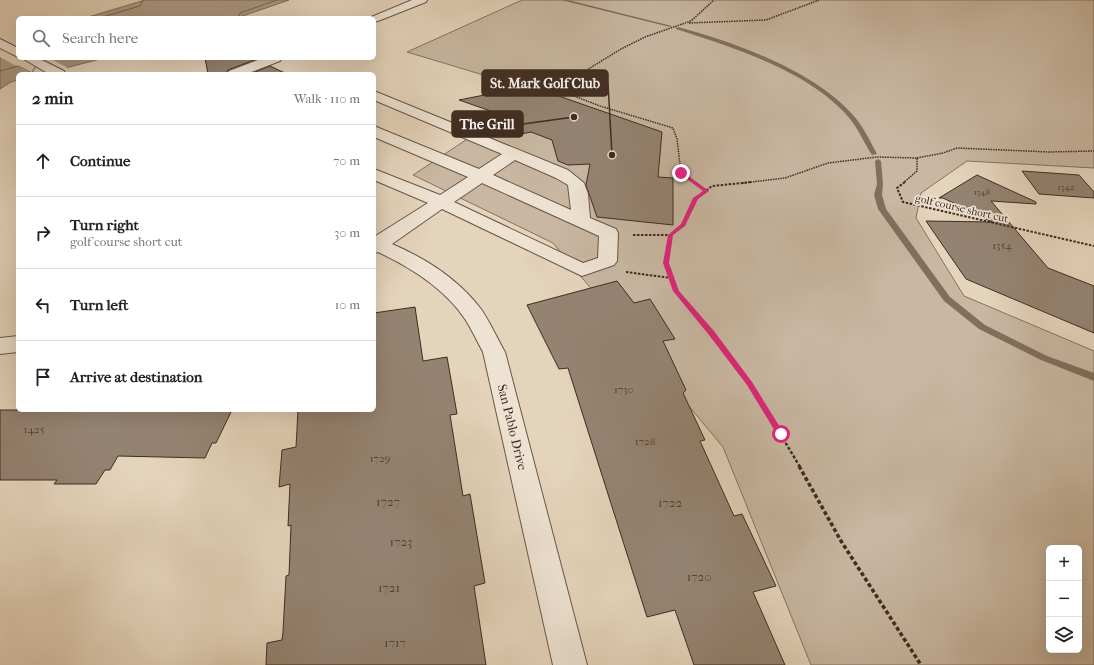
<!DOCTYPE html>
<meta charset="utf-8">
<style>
body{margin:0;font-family:"IM FELL French Canon",serif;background:#f2f2f2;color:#202124}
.controls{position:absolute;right:12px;bottom:12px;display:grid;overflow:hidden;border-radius:6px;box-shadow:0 4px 16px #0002}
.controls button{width:36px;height:36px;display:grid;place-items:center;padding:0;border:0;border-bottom:1px solid #e0e0e0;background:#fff;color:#202124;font:20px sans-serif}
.stop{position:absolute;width:12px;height:12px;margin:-9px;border:3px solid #db2777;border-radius:50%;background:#fff}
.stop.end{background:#db2777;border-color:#fff;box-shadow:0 1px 4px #0008}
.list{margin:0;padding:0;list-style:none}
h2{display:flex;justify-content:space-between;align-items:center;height:52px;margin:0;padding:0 16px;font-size:17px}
h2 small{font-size:13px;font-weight:400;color:#757577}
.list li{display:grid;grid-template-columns:26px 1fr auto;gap:12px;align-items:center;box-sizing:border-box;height:72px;padding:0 16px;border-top:1px solid #e0e0e0}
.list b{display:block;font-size:15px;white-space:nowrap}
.list p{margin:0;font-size:13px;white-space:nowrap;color:#757577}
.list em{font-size:13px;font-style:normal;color:#757577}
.icon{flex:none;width:22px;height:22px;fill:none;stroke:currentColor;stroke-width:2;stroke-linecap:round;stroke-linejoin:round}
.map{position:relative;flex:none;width:1094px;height:665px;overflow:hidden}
.search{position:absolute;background:#fff;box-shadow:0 4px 16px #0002;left:16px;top:16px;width:360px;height:44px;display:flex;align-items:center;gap:10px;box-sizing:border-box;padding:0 14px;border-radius:6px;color:#757577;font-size:15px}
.panel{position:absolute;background:#fff;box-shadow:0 4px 16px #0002;left:16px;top:72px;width:360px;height:340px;border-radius:6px}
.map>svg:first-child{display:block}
</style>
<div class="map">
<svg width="1094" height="665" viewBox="0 0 1094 665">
<rect width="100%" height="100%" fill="#e5d4bc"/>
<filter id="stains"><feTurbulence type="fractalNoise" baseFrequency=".005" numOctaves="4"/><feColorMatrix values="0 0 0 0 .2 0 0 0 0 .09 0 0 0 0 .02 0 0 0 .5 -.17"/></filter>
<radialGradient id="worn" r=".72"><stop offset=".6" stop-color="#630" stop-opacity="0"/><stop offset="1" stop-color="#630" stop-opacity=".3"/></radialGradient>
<path fill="#c9b7a2" stroke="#847262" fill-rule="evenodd" d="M 522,0 L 1094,0 L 1094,168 L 967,161 L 921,193 L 916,218 L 964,296 L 1094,351 L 1094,665 L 811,665 L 723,447 L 553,243 L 413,175 L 502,116 L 543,93 L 407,52 ZM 1049,548 L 1079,548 L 1079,650 L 1049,650 Z"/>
<path fill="#ad9b87" stroke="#816f5e" d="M 145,0 L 289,0 L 237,18 L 85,18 Z
M 0,48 L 18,58 L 104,58 L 42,74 L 18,74 L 18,80 L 11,82 L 0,89 Z"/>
<path fill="#e5d4bc" d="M 17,41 L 18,58 L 49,58 L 70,69 L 50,74 L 31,74 L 0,57 L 0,46 Z"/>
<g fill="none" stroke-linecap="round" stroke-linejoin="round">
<path stroke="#766454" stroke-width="1" d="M 99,18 L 140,6 L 143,0
M 238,18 L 240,13 L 277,0
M 0,71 L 18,66 L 32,73 L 35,67"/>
<path fill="#816f5e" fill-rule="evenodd" d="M 561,0 L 568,0 L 672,26 L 670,27 Z
M 678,27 C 735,42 814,71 853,115 C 863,126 870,141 877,154 L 872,155 C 864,143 859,130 850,119 C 812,72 732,47 676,29 L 676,28 Z
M 878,159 L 881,161 L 883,184 L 882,195 L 886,209 L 950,297 L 985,325 L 1047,356 L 1094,373 L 1094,381 L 1041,360 L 979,329 L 944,301 L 878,209 L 874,195 L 877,184 L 875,161 Z"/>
</g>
<path fill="#958372" stroke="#3f2c21" d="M 205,58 L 250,58 L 254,60 L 228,70 L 226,74 L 208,74 Z
M 270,66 L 287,74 L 250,74 Z
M 530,86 L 662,132 L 658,177 L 673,178 L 673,225 L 597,217 L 586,185 L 590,164 L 568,165 L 558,161 L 552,140 L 531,132 L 521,134 L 495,125 L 499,114 L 459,100 Z
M 1022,171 L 1079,175 L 1094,192 L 1094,198 L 1039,194 Z
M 977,175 L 1036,202 L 1036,204 L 991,201 L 1048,268 L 1094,286 L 1094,333 L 966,279 L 926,221 L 992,222 L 943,198 L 939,198 Z
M 617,281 L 634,303 L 650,299 L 675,339 L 663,341 L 686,390 L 683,393 L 705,440 L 700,441 L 734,516 L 742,514 L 776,586 L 753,592 L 785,665 L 694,665 L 675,610 L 647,617 L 568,368 L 559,369 L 527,305 Z
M 415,307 L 423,361 L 447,357 L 457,414 L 450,415 L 463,496 L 470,494 L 485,583 L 474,586 L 486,665 L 266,665 L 267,643 L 282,640 L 283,632 L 286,576 L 289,575 L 291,525 L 288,526 L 290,484 L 279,487 L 282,450 L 296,447 L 298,410 L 374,410 L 374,313 Z
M 0,410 L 232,410 L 216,443 L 212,443 L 205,458 L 118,456 L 110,470 L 105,470 L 96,484 L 54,484 L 57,480 L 0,480 Z"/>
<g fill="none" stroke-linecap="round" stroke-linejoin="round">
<defs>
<path id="minor" d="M 412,0 L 427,0 L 426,2 L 378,21 L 374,22 L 374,18 L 369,18 Z
M 0,39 L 18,48 L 18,57 L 0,48 Z
M 22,58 L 38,58 L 64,71 L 66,74 L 49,74 Z
M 263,58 L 281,58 L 280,61 L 246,74 L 227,74 L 229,71 Z
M 374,91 L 568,170 L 584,183 L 588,194 L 590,218 L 616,229 L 618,233 L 617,261 L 614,265 L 582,276 L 442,209 L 392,244 C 425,258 458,279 481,309 C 490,322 497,338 505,352 L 587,665 L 553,665 L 483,352 C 477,341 472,330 465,319 C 445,289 410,267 378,252 L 374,253 L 374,237 L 428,203 L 374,180 L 374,169 L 440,195 L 468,177 L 374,137 L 374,126 L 479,169 L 502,154 L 374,100 ZM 515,160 L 556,178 L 568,185 L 571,210 L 493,175 ZM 482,183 L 599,236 L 598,258 L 583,263 L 454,202 Z
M 18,336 L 18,352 L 0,354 L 0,338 Z"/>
</defs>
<use href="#minor" stroke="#685648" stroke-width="2"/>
<path stroke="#3f2c21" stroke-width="1.5" stroke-dasharray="1.5 1" stroke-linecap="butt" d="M 689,23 L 766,20 L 819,0
M 917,158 L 943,153 L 957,148 L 1049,152 L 1094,151
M 694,183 L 681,173 L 677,139 L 673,128 L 600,106 L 574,96 L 573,83 L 590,68 L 621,49 L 645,37 L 691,21 L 714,0
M 743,183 L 785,178 L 828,163 L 877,157 L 917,158 L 917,171 L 903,183"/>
<path stroke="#3f2c21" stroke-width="2" stroke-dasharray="2.5 1.5" stroke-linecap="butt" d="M 693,182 L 706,191
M 905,182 L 897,188 L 903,202 L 1094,246
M 633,235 L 671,235 L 683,225 L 696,199 L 712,186 L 752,182
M 671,235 L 666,263 L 676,291 L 692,309
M 626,272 L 671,278"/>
<path stroke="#3f2c21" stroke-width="2.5" stroke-dasharray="3 2" stroke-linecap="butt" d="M 691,308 L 750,383 L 800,467"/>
<path stroke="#3f2c21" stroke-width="3.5" stroke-dasharray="4 2.5" stroke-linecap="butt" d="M 799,466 L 841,541 L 921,665"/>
<use href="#minor" fill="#eee3d3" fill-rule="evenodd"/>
</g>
<path fill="#db2777" d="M 680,172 L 683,172 L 709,191 L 698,199 L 685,226 L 673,235 L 669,263 L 679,291 L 714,331 L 752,382 L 783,432 L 783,436 L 778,436 L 747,385 L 709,335 L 673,291 L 663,263 L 668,235 L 681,224 L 693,198 L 703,191 L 680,174 Z"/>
<g text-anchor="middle" stroke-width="3.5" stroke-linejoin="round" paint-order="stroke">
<g font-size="9" fill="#544235">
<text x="1066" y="190">1342</text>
<text x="982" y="195">1348</text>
</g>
<g font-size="11" fill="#3f2c21" stroke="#eee3d3">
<text transform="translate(962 208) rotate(13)" y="4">golf course short cut</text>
</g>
<g font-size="11" fill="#544235">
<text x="1002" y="249">1354</text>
<text x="624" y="393">1730</text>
<text x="34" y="433">1425</text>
<text x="645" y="445">1728</text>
<text x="380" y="462">1729</text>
</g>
<g font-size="13" fill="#3f2c21" stroke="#eee3d3">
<text transform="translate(513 427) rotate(76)" y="5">San Pablo Drive</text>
</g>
<g font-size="13" fill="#544235">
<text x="388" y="506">1727</text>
<text x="670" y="507">1722</text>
<text x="401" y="546">1723</text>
<text x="699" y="581">1720</text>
<text x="389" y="592">1721</text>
<text x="395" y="647">1717</text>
</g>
</g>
<path fill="none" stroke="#3f2c21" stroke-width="1.5" d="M612 155L608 83M574 117L523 124"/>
<g fill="#3f2c21" stroke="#eee3d3" stroke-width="1.5">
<circle cx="612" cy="155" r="4"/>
<circle cx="574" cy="117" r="4"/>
</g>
<g fill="#3f2c21" stroke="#3f2c21" stroke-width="1.5">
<rect x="482" y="70" width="126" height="26" rx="4"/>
<rect x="452" y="111" width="71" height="26" rx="4"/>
</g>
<g font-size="14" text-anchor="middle" font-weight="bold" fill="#fff">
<text x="545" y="88">St. Mark Golf Club</text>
<text x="487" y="129">The Grill</text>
</g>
<rect width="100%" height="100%" filter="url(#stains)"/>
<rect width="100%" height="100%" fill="url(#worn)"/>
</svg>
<div class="controls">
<button>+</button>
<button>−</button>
<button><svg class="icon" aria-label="layers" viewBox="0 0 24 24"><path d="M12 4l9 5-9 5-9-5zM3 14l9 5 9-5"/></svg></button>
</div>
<div class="stop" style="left:781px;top:434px"></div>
<div class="stop end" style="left:681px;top:173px"></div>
<div class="search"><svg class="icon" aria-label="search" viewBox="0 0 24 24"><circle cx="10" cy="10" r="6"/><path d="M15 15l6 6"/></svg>Search here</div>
<section class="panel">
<h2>2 min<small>Walk · 110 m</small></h2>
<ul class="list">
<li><svg class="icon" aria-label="ahead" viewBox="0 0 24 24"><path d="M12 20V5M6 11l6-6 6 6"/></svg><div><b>Continue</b></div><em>70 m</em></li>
<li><svg class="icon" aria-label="right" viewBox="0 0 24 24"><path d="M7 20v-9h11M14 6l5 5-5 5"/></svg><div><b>Turn right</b><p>golf course short cut</p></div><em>30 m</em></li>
<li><svg class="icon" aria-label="left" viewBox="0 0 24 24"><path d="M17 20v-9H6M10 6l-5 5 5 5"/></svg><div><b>Turn left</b></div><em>10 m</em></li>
<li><svg class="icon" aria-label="arrive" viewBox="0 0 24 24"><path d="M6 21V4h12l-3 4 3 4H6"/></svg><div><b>Arrive at destination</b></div></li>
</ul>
</section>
</div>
